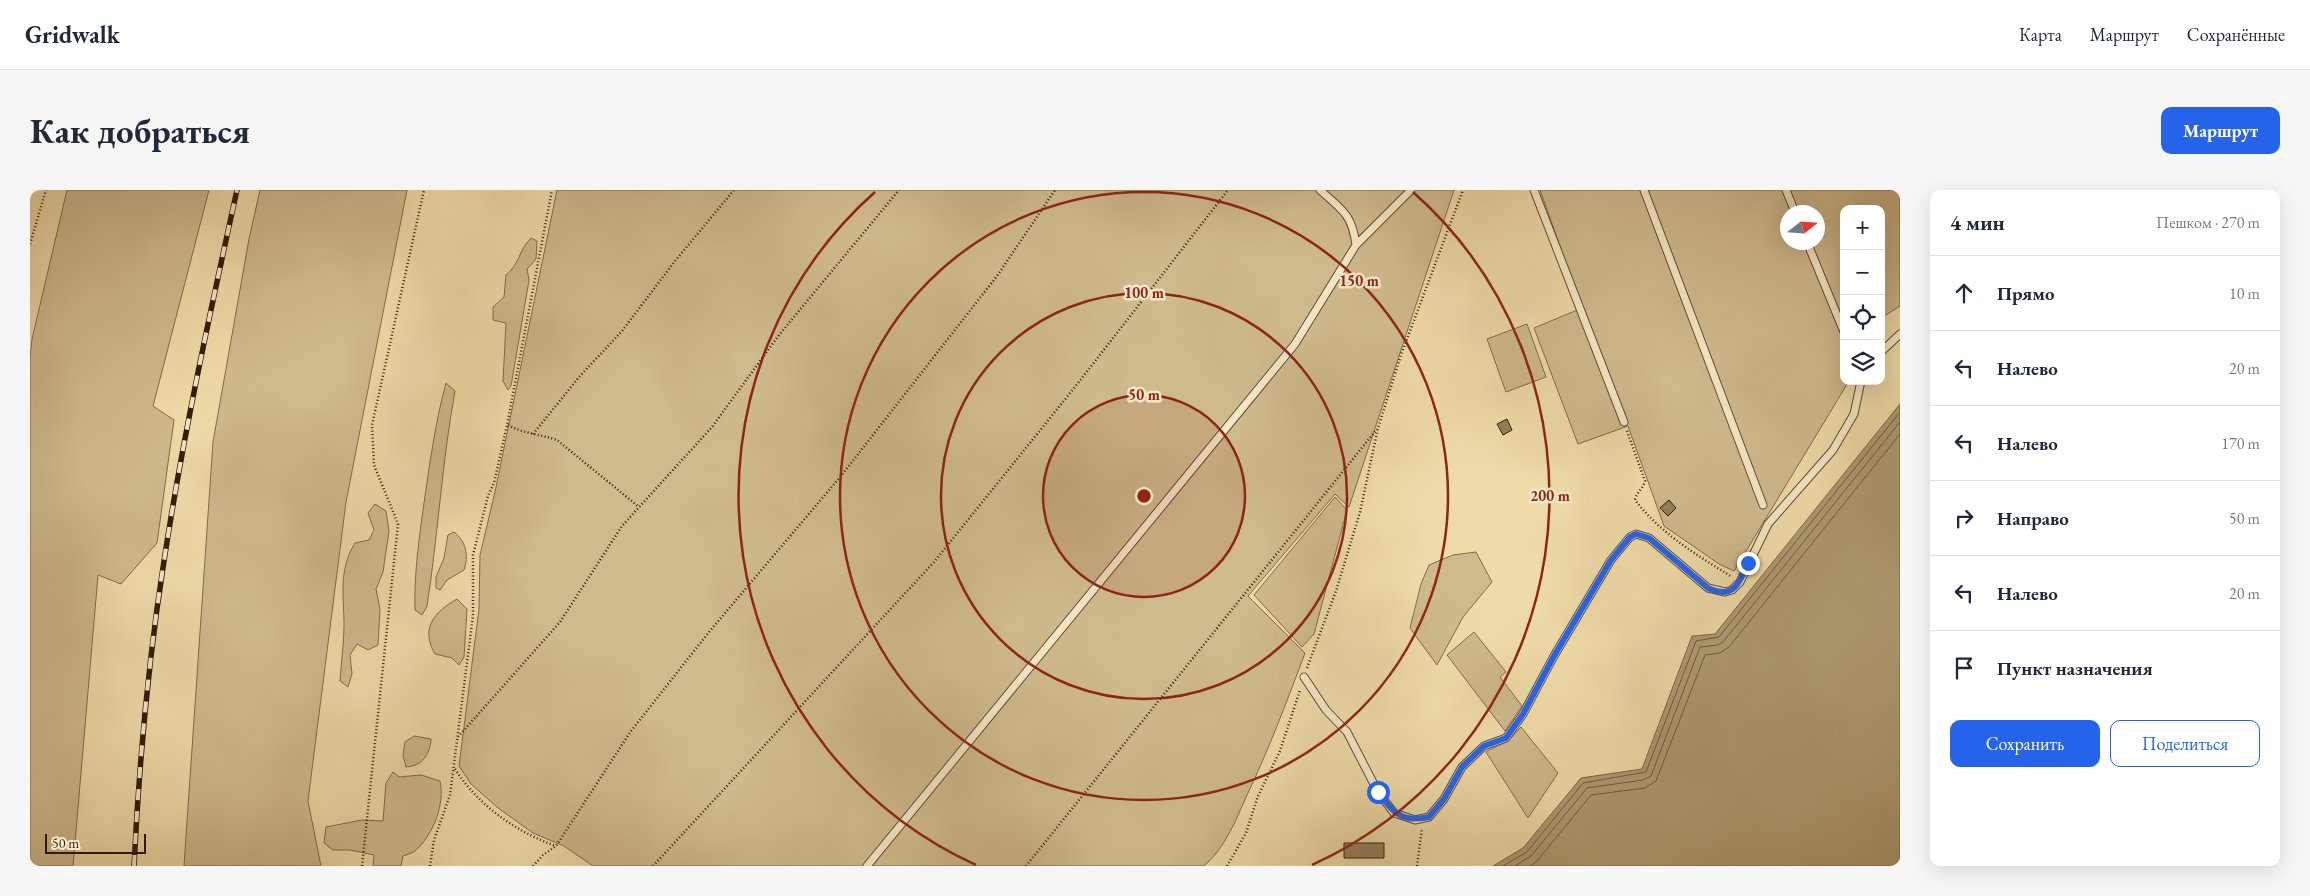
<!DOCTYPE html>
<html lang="ru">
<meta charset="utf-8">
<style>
body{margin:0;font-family:"EB Garamond",serif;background:#f6f6f7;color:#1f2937}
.controls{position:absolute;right:15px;top:15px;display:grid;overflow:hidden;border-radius:10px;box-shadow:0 5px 20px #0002}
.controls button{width:45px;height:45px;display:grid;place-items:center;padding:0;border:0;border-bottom:1px solid #e0e1e3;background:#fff;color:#1f2937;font:25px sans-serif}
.compass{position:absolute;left:1750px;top:15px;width:45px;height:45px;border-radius:50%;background:#fff;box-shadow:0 5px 20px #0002;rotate:73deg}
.scale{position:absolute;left:15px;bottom:12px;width:101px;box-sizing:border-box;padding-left:5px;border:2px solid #311b06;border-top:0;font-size:14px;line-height:18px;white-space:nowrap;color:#311b06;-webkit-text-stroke:4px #f5e8c7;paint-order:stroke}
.stop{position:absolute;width:15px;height:15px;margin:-11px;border:4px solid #2563eb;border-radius:50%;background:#fff}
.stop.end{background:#2563eb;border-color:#fff;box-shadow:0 1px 5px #0008}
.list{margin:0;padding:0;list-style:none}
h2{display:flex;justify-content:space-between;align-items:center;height:65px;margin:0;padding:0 20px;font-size:21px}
h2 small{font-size:16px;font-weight:400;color:#747a83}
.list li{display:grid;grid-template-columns:32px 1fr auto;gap:15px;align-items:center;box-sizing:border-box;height:75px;padding:0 20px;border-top:1px solid #e0e1e3}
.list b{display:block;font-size:19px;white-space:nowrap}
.list em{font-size:16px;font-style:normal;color:#747a83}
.actions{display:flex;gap:10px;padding:15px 20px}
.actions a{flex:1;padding:11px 0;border:1px solid #2563eb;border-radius:10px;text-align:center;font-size:18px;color:#2563eb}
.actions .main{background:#2563eb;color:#fff}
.icon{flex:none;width:28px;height:28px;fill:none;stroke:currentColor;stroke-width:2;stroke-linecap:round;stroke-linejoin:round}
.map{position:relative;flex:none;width:1870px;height:676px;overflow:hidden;border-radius:10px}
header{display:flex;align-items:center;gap:30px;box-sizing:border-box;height:70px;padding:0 25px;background:#fff;border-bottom:1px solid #e0e1e3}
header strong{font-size:24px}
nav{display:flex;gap:28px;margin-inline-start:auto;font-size:18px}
.intro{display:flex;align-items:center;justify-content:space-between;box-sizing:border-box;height:120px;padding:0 30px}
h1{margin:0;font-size:35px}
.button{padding:12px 22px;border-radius:10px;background:#2563eb;color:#fff;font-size:18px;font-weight:700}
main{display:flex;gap:30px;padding:0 30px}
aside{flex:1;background:#fff;border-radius:10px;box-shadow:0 5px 20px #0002}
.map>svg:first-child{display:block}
</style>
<header>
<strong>Gridwalk</strong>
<nav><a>Карта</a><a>Маршрут</a><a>Сохранённые</a></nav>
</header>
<div class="intro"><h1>Как добраться</h1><a class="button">Маршрут</a></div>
<main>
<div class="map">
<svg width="1870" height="676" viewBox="0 0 1870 676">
<rect width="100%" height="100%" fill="#efdba9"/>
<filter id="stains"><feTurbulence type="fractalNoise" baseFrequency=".004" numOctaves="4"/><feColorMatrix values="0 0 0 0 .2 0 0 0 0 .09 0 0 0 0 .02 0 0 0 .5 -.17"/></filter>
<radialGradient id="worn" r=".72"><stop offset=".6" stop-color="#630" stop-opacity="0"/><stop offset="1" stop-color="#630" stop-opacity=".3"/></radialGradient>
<path fill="#cfba8d" stroke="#806a4a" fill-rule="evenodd" d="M 37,0 L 179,0 L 123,216 L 144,230 L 127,353 L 91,394 L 68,385 L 43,676 L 0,676 L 0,167 L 2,149 Z
M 230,0 L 377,0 L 316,312 L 278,611 L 291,676 L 154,676 L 183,252 L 219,49 Z
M 527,0 L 1424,0 L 1319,317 L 1305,304 L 1218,406 L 1275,463 C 1257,511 1239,559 1217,605 C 1206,630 1195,658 1174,676 L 563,676 L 534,656 L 503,643 L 468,618 L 441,594 L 429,576 L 449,419 L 450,365 L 465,302 Z
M 1510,0 L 1870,0 L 1870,116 L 1851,128 L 1851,19 L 1814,19 L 1814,191 L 1819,191 L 1704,381 L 1689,374 L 1634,336 L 1598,236 L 1548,254 L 1504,138 L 1552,118 ZM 1758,22 L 1788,22 L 1788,52 L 1758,52 Z
M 501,48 L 507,51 L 506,69 L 497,79 L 499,90 L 481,196 L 478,200 L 473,191 L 476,133 L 463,130 L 463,117 L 474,107 L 476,85 C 490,74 488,61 501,48 Z
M 1497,134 L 1516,187 L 1476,202 L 1457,149 Z
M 416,193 L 425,201 C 412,272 408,345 397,416 L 392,425 L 385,420 C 384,384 389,349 394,313 C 400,273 405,233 416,193 Z
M 1305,307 L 1317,320 L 1284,444 L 1272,457 L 1224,405 Z
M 345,314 L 356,321 L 359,341 L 353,382 L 346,399 L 350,419 L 348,455 L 338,460 L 327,454 L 320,465 L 322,484 L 318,497 L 310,491 C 311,473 314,454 314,436 C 314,405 308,381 325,353 L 339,350 L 344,340 L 338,323 Z
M 424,342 C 436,351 439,366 434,380 L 417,390 L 410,400 L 406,398 L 406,387 L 414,368 L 418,345 Z
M 1446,362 L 1462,392 L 1433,427 L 1407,475 L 1380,438 L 1391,394 L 1399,375 L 1423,365 Z
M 427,409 L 437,419 L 434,467 L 429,475 L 422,468 L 405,464 C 390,439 404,422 427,409 Z
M 1444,442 L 1476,482 L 1470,487 L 1492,516 L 1475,541 L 1417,465 Z
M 1491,537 L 1528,583 L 1498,628 L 1456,562 L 1480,549 Z
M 384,546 L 401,549 C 400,565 392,576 376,577 L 373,565 L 375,552 Z
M 363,582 L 369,587 L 391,585 L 410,591 C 415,613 404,643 387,659 C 384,663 378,664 373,666 L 371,676 L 343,676 L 344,665 L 320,660 L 303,660 L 294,653 L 296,637 L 332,630 L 353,631 L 356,593 Z"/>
<path fill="#ae9a72" stroke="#7c6747" d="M 1870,214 L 1870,676 L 1463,676 L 1493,658 L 1551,588 L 1612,579 L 1662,446 L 1685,444 Z"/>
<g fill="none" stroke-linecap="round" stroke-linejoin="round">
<path stroke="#705a3c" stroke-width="1" d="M 1473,676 L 1497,662 L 1553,593 L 1616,582 L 1666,451 L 1689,447 L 1870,222
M 1485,676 L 1501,666 L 1557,598 L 1613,590 L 1621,586 L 1670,457 L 1688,455 L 1693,452 L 1870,232
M 1500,676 L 1507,671 L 1561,605 L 1615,598 L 1626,591 L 1675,465 L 1690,463 L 1699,457 L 1870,244"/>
</g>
<path fill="#947f5b" stroke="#311b06" d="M 1477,229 L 1482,240 L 1473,245 L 1467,234 Z
M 1639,310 L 1646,318 L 1638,326 L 1630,318 Z
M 1314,653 L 1354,653 L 1354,668 L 1314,668 Z"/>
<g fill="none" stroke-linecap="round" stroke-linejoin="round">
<defs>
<path id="lane" d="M 1290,0 C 1312,20 1322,24 1326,55
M 1504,0 L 1594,232
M 1614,0 L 1733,315
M 1756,0 L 1765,22
M 1777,52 L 1814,142
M 1851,162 L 1870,144
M 1274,487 L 1296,520 L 1317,542 L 1348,602 L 1364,623 L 1385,630 L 1399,627 L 1414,609 L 1432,577 L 1454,556 L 1476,548 L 1493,524 L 1524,466 L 1581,370 L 1600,347 L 1606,344 L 1619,348 L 1678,398 L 1695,402 L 1702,400 L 1710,392 L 1738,334 L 1803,260 L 1824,224 L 1831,191
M 837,676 L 1265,154 L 1326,55 L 1381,0"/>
</defs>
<use href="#lane" stroke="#604b2f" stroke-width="9"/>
<path stroke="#311b06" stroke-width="2.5" stroke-dasharray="1 2.5" stroke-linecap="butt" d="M 0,54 L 16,0
M 478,235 C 494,244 510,244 527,250 L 609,317
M 1597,241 L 1615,291 C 1613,299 1607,301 1605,310 C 1631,344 1667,365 1702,387
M 503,244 L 550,186 L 592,141 L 645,71 L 704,0
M 1277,478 L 1306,401 L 1330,322 L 1348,238 L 1371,165 L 1433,0
M 428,547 L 530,432 L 592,336 L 682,237 L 749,145 L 869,0
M 425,579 C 448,615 486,642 526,656
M 332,676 L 368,334 L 344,275 L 342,235 L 394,0
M 400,676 L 404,650 L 420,605 L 443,426 L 443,365 L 458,306 L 464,293 L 477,235 L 522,0
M 503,676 L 513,665 L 526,656 L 601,541 L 679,442 L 811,286 L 967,86 L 1025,0
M 623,676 L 904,372 L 1045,197 L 1198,0
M 996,676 L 1347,239
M 1197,676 L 1216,643 L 1228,606 L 1250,561 L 1270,500
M 1387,676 L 1392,638"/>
<use href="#lane" stroke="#f5e8c7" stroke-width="7"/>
<defs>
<path id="rail" d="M 104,676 C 109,574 118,473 134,371 C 153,246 180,123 207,0"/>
</defs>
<use href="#rail" stroke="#311b06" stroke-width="5.5"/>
<use href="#rail" stroke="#f5e8c7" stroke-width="4" stroke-dasharray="11" stroke-linecap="butt"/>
</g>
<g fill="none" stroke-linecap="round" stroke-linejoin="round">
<path stroke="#2563eb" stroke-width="6" d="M 1348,602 C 1364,623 1371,633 1399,627 L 1414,609 L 1432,577 L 1454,556 L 1476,548 L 1493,524 L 1524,466 L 1581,370 L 1600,347 L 1606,344 L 1619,348 L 1678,398 C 1703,410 1710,393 1718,373"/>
</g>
<circle cx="1114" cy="306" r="101" fill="#8f2418" fill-opacity=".12"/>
<g fill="none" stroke="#8f2418" stroke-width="2.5">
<circle cx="1114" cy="306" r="101"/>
<circle cx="1114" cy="306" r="203"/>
<circle cx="1114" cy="306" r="304"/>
<path d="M946 675A406 406 0 0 1 845 2M1383 2A406 406 0 0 1 1282 675"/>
</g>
<circle cx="1114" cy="306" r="8" fill="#8f2418" stroke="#f5e8c7" stroke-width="2.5"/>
<g font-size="15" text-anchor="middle" font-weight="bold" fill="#8f2418" stroke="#f5e8c7" stroke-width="5" stroke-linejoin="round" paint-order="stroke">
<text x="1329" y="96">150 m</text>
<text x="1114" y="108">100 m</text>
<text x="1114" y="210">50 m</text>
<text x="1520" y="311">200 m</text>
</g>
<rect width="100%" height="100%" filter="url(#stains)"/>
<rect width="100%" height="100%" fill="url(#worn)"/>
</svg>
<div class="controls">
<button>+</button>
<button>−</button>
<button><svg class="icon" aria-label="locate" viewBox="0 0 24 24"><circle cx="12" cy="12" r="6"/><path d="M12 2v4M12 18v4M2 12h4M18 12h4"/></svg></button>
<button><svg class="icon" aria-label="layers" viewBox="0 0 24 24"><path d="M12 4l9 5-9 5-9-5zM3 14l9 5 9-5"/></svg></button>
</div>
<svg class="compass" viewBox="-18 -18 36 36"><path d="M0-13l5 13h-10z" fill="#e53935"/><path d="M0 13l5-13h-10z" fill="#747a83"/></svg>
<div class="scale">50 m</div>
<div class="stop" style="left:1348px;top:602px"></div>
<div class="stop end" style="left:1718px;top:373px"></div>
</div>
<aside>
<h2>4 мин<small>Пешком · 270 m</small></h2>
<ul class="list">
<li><svg class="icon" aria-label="ahead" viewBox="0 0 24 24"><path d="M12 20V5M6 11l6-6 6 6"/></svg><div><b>Прямо</b></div><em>10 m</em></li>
<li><svg class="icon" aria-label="left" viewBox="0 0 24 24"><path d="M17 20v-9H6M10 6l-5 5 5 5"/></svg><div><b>Налево</b></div><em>20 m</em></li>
<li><svg class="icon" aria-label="left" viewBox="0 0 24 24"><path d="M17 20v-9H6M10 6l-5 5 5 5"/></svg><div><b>Налево</b></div><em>170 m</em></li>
<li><svg class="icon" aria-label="right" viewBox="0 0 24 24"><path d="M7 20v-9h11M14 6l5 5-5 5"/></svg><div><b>Направо</b></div><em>50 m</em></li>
<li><svg class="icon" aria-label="left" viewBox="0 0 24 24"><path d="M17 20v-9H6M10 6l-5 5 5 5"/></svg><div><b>Налево</b></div><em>20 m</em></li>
<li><svg class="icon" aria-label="arrive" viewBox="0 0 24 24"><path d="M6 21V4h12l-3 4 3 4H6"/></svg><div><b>Пункт назначения</b></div></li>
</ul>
<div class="actions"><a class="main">Сохранить</a><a>Поделиться</a></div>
</aside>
</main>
